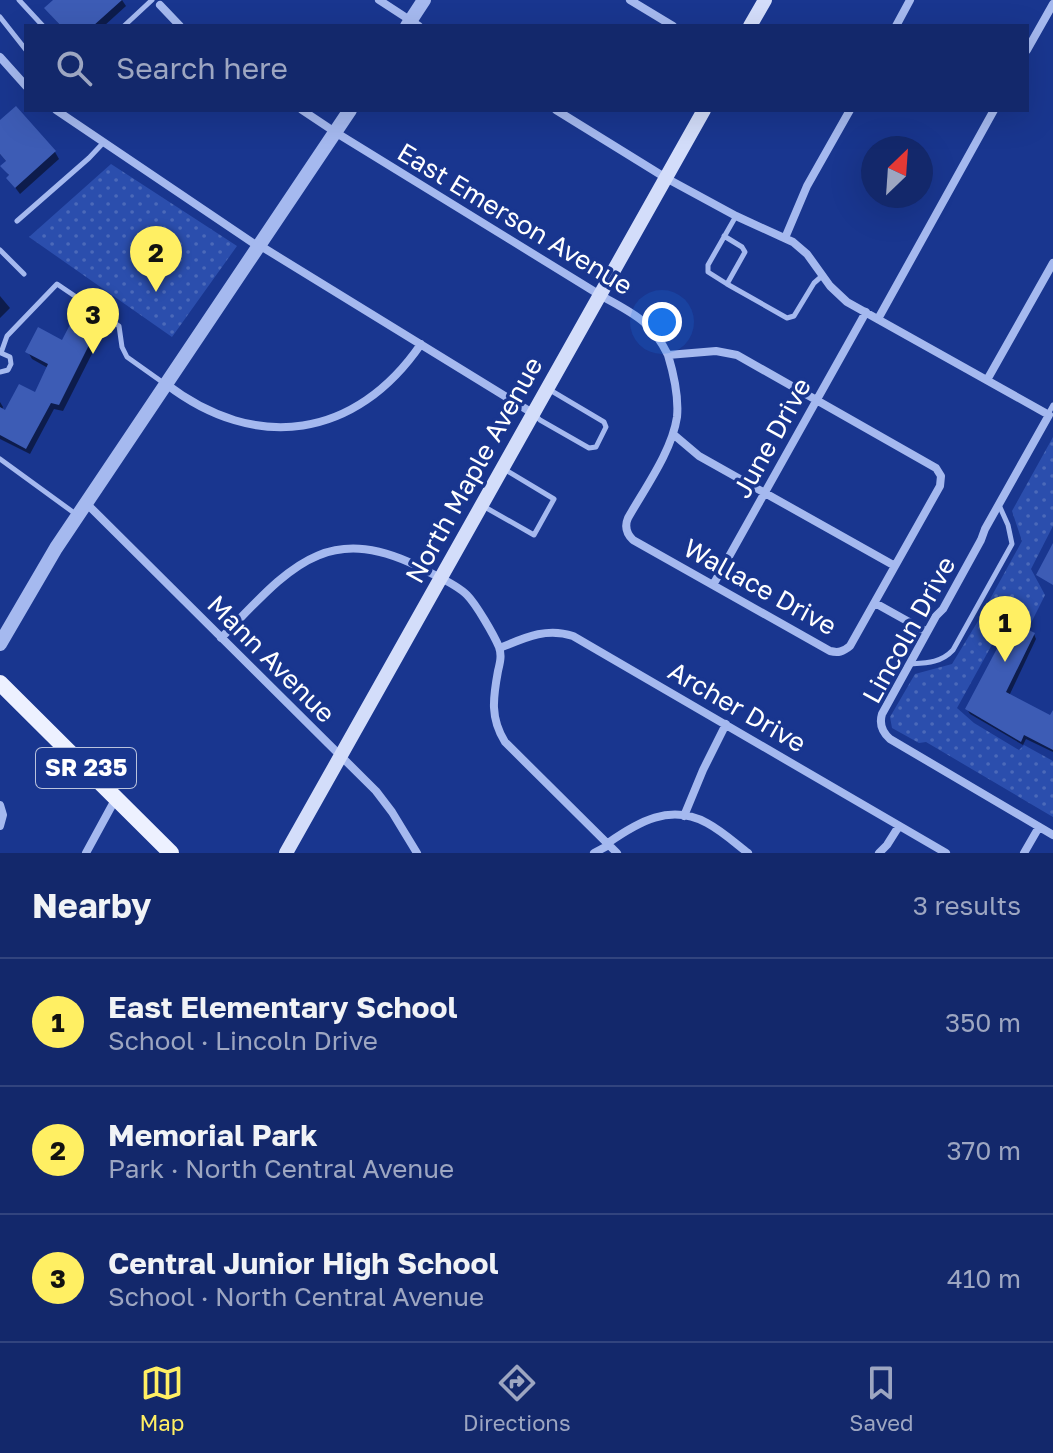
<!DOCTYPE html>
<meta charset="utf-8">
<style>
body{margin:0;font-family:"Golos Text",sans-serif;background:#203473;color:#f1f3f6}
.compass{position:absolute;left:861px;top:136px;width:72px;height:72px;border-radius:50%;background:#13286b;box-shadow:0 8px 32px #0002;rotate:25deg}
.you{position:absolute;left:662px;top:322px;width:28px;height:28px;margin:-20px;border:6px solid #fff;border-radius:50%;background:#1a73e8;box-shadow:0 0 0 12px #1a73e833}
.badge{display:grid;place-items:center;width:52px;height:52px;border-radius:50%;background:#ffef63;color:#111;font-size:26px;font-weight:700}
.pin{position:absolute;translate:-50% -66px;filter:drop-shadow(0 2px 4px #0008)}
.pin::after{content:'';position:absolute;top:42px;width:28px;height:24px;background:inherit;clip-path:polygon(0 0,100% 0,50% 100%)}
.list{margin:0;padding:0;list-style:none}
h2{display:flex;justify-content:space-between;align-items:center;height:104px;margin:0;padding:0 32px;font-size:34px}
h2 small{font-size:26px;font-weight:400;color:#9da6c1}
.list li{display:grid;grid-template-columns:52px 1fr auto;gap:24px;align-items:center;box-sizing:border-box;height:128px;padding:0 32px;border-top:2px solid #32447e}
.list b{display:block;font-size:30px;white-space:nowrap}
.list p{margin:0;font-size:26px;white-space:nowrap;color:#9da6c1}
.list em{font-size:26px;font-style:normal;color:#9da6c1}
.icon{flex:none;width:44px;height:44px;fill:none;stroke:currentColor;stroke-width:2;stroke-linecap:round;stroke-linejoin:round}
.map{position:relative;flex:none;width:1053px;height:853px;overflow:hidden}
.search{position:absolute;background:#13286b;box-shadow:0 8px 32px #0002;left:24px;right:24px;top:24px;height:88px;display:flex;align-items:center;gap:20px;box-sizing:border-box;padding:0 28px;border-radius:0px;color:#9da6c1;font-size:30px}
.sheet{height:488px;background:#13286b}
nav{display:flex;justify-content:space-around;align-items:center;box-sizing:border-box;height:112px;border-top:2px solid #32447e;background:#13286b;font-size:22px;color:#9da6c1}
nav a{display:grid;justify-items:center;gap:4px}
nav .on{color:#ffef63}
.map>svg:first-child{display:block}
</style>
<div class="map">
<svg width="1053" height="853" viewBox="0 0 1053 853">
<defs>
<pattern id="grass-dots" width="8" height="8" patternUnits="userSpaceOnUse" patternTransform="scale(2)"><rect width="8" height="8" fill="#2b4ead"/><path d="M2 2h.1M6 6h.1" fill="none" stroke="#4b69b9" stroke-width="1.8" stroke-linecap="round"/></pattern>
</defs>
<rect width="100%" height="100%" fill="#19368f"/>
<path fill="url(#grass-dots)" d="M 111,164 L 237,246 L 172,337 L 29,237 Z
M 1053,437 L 1053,526 L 1031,569 L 1045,595 L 1030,625 L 1010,618 L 994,641 L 957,708 L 974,723 L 1019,750 L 1024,745 L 1053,761 L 1053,817 L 926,742 L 919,743 L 892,728 L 890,717 L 915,674 L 952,664 L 978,621 L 1022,541 L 1012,511 Z"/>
<path fill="#0007" d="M 56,0 L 122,0 L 126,6 L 104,26 L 61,26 L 51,15 Z
M 15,109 L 55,152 L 59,159 L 20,194 L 8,178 L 10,177 L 3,166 L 7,162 L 0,154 L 0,122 Z
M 0,296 L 10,308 L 0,318 Z
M 97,329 L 101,336 L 63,411 L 54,409 L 30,454 L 0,439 L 0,402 L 3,407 L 2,410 L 6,412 L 35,395 L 48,368 L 32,359 L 28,352 L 63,342 Z
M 1034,634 L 1036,639 L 1009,696 L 1051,718 L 1053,714 L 1053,752 L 1026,739 L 1023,745 L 970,714 L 967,709 Z"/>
<path fill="#3d5cb5" d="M 53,0 L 122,0 L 93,26 L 61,26 L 44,8 Z
M 16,106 L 56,151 L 15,188 L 6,178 L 9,175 L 0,166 L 6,161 L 0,154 L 0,120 Z
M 75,315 L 98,327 L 59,405 L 51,403 L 26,449 L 0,435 L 0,407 L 5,410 L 19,384 L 35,392 L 48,364 L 25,352 L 38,327 L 62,340 Z
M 1053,543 L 1053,585 L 1036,575 Z
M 1011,622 L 1035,633 L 1006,692 L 1050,715 L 1053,710 L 1053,750 L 1024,735 L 1021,742 L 965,709 Z"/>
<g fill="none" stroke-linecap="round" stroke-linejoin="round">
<path stroke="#a5b9ef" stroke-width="5" d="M 19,0 L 43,26
M 0,17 L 26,50
M 124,26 L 152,0
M 17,221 L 89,158 L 104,142
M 724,236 L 742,247 L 745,252 L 727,284 L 708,272 L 708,265 L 736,216
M 0,250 L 24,274
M 727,284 L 787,318 L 794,316 L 814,283 L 822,276
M 1,353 L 7,336 L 57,284 L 119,326 L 122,347 L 127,357 L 165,384
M 0,372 L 8,370 L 11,364 L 10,357 L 1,353
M 534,414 L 540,420 L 589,448 L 596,447 L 606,427 L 604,422 L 550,390
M 1048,414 L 1053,405
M 0,459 L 77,515
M 483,506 L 534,535 L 554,499 L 504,469
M 910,664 C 926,663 941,663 953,650 L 1012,544 L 1008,525 L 999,505"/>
<path stroke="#a5b9ef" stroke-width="8" d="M 379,0 L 419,26
M 630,0 L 673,26
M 160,5 L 180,26
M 896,26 L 910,0
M 1027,50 L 1053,4
M 0,57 L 26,86
M 56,110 L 256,245 L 259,245 L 534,414
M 302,110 L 335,132 L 600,295 C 632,313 651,320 668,355 L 716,351 L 737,355 L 936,468 L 941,476 L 940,486 L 850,646 C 843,652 838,653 830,651 L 633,540 C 627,534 624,527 628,518 C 645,488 672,451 677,417 C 679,396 674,375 668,355
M 556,110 L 666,178 L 736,216 L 793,242 L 807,254 L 830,286 L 847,302 L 1049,415 L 985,529 L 981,540 L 943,609 L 936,616 L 882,714 C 879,724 882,732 890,739 L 1053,835
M 785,238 L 807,186 L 850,110
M 878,319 L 994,110
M 987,380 L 1053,263
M 166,384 C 256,453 356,439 421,344
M 673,434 L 699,456 L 895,566
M 86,503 L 376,791 L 392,812 L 417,853
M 713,585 L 866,312
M 875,603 L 927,632
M 221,638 C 287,571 325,517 425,570 C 438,577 456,584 467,595 C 476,604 494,635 499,647 C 502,655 500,663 498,671 C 493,698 490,718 505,742 L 617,853
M 500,648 C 524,638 546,627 573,636 L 946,853
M 0,805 L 3,815 L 0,826
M 684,816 L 703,770 L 726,724
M 608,843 C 638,822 670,803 707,823 C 722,831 735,843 748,853
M 86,853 L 116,798
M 594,853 L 609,845
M 879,853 L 887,845 L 899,826
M 1024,853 L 1039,827"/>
<path stroke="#a5b9ef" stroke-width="14" d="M 407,26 L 424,0
M 0,644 L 56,548 L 350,110"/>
<path stroke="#d3ddfa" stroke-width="14" d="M 750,26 L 765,0
M 286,853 L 704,110"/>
<path stroke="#edf1ff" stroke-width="16" d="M 0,683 L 171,853"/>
</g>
<g text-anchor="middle" stroke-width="7" stroke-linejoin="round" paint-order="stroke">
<rect fill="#19368f" stroke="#bac3dd" stroke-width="2" x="36" y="748" width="100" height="40" rx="6"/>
<g font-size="24" font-weight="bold" fill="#fff">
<text x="86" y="776">SR 235</text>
</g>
<g font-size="26" fill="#fff" stroke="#19368f">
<text transform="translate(515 219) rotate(31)" y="9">East Emerson Avenue</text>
<text transform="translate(772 438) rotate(-61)" y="9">June Drive</text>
<text transform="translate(474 470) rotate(-61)" y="9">North Maple Avenue</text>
<text transform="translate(760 587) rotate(29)" y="9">Wallace Drive</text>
<text transform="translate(909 630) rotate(-61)" y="9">Lincoln Drive</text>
<text transform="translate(271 659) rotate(45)" y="9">Mann Avenue</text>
<text transform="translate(737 707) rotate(30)" y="9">Archer Drive</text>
</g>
</g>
</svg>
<svg class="compass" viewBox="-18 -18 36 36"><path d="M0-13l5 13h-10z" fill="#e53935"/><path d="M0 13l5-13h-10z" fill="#9da6c1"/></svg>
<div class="you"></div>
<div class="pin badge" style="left:1005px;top:662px">1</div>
<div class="pin badge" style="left:156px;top:292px">2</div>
<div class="pin badge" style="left:93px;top:354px">3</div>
<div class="search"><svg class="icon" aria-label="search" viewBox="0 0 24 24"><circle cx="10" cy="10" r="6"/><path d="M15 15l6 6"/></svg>Search here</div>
</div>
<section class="sheet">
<h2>Nearby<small>3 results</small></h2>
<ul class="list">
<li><span class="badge">1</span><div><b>East Elementary School</b><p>School · Lincoln Drive</p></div><em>350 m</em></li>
<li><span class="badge">2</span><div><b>Memorial Park</b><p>Park · North Central Avenue</p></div><em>370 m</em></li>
<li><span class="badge">3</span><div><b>Central Junior High School</b><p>School · North Central Avenue</p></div><em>410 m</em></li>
</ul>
</section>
<nav>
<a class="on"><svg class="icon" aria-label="map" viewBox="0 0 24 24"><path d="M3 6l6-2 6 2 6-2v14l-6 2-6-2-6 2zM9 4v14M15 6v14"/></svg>Map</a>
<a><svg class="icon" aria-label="directions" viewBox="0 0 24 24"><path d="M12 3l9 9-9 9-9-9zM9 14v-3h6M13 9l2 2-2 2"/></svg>Directions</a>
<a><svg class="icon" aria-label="saved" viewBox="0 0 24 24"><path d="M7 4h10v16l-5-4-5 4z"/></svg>Saved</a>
</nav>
